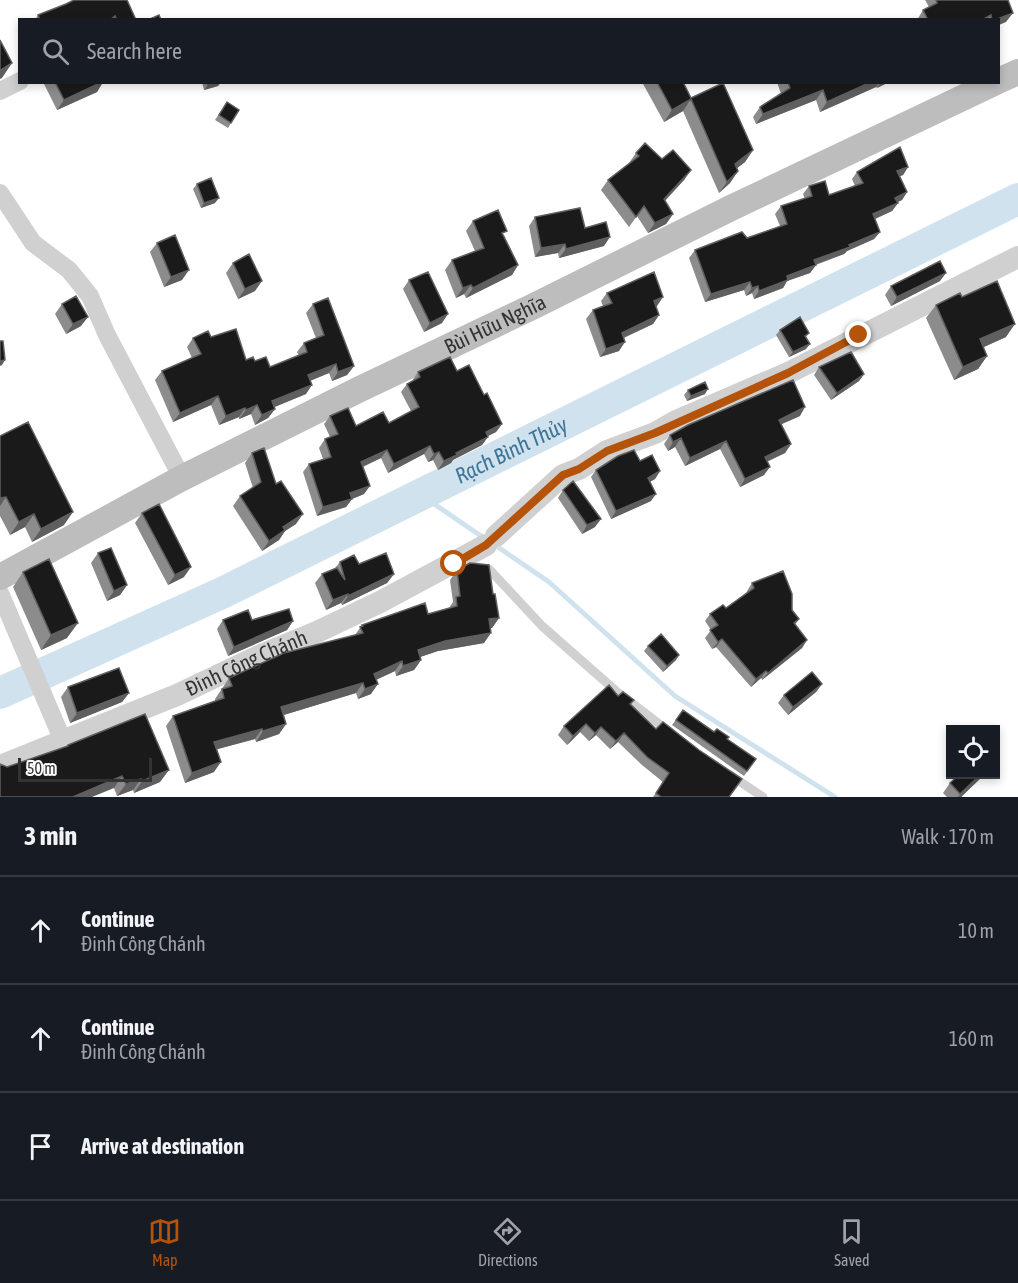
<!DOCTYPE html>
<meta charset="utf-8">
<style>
body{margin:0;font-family:"Asap Condensed",sans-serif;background:#20242c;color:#f1f3f6}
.controls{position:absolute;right:18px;bottom:18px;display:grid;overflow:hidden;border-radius:0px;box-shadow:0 3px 9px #0003}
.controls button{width:54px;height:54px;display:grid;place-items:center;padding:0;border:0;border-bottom:2px solid #363941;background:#171b24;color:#f1f3f6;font:30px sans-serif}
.scale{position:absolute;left:18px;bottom:15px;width:134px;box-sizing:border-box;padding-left:6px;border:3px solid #333;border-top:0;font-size:16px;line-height:21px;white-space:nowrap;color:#333;-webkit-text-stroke:4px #fff;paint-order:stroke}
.stop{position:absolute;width:18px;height:18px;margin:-14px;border:4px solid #b45309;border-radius:50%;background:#fff}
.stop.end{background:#b45309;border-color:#fff;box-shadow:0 2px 6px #0008}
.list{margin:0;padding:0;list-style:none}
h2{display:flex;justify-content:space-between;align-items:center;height:78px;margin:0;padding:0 24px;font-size:26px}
h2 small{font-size:20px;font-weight:400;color:#9ea1a6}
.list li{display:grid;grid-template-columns:39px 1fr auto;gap:18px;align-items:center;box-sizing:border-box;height:108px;padding:0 24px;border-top:2px solid #363941}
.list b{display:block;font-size:22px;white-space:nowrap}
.list p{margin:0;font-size:20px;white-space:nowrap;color:#9ea1a6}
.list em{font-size:20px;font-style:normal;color:#9ea1a6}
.icon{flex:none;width:33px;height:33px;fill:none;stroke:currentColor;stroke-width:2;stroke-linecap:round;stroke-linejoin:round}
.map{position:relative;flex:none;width:1018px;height:797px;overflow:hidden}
.search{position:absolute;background:#171b24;box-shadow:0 3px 9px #0003;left:18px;right:18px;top:18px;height:66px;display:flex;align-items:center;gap:15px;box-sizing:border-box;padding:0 21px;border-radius:0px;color:#9ea1a6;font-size:22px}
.sheet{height:402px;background:#171b24}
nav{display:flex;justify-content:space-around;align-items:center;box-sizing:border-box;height:84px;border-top:2px solid #363941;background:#171b24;font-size:16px;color:#9ea1a6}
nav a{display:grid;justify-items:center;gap:3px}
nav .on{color:#b45309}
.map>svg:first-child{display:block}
</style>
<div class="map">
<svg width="1018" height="797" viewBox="0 0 1018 797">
<rect width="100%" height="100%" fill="#fff"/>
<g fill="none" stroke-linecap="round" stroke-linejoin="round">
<path stroke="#cfe2ee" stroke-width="5" d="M 421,495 L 484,538
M 492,543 L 549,582 L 675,696 L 835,797"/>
<path stroke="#cfe2ee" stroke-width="32" id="s1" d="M 0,693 L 222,593 L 1018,199"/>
<path stroke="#d0d0d0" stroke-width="9" d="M 480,568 L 489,569 L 542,626 L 616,691 L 670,732
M 730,775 L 763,797"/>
<path stroke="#d0d0d0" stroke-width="18" d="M 0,91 L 20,81
M 0,193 L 33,243 L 69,270 L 90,296 L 107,335 L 182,478
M 0,593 L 63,741"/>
<g stroke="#d0d0d0" stroke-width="22">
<path d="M 496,536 L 563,475 L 579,469 L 607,451 L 655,433 L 676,421 L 788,373 L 1018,257"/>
<path id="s2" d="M 0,766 L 177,695 L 259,656 L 317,632 L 382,601 L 486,545"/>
</g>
<g stroke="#bdbdbd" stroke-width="26">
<path d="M 998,81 L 1018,72"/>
<path id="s3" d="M 0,577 L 182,478 L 358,390 L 532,307 L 731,208 L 996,82"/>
</g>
</g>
<path fill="#8c8c8c" d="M 925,0 L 1008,0 L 1006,22 L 999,20 L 917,20 L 923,10 L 929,7 Z
M 66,4 L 136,20 L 35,20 L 38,15 Z
M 43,82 L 103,82 L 97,92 L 57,110 Z
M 202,82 L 221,82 L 218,86 L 204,90 Z
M 642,82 L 683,82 L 691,98 L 753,150 L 745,162 L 737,168 L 738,171 L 730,183 L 719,193 L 683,111 L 664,122 Z
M 777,82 L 889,82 L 877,88 L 876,87 L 820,112 L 816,100 L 756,124 L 753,117 L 760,107 L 781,94 Z
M 227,102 L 239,110 L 228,128 L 215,120 Z
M 636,153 L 691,170 L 684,180 L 665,201 L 673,214 L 666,224 L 648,233 L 637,216 L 629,227 L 601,190 L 608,180 L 629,163 Z
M 908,167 L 903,175 L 900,176 L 907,192 L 902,200 L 897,202 L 898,203 L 892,211 L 875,219 L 880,232 L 874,239 L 847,251 L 844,254 L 816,265 L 810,273 L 787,281 L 783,288 L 754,299 L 752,293 L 746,296 L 744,290 L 705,302 L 689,258 L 695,250 L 747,238 L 780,226 L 775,214 L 781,206 L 805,199 L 803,194 L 809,186 L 829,195 L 855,186 L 852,179 L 857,172 Z
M 197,184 L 215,203 L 201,208 L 193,189 Z
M 535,217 L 585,228 L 604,246 L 559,258 L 558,253 L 535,257 L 529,226 Z
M 473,221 L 504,235 L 518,265 L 512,275 L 466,298 L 464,294 L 456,298 L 445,270 L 452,260 L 475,251 L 466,231 Z
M 157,243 L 182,280 L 164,287 L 150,252 Z
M 233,263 L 255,291 L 238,299 L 226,273 Z
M 409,280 L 442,323 L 424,332 L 403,289 Z
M 940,281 L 891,306 L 885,295 L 891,286 Z
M 607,293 L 657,306 L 656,307 L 659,315 L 653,324 L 624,338 L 619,351 L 600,357 L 586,319 L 593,310 L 603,306 L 601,301 Z
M 62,304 L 81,326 L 66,334 L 55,314 Z
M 313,304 L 354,366 L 347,375 L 332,381 L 329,373 L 310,381 L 306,394 L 274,407 L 275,409 L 268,418 L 255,425 L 251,414 L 239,419 L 239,417 L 219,425 L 211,405 L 173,422 L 155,380 L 162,371 L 192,358 L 187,347 L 193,338 L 211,337 L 246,360 L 255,361 L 270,367 L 299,356 L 297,352 L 304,343 L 316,338 L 306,313 Z
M 936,305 L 1006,337 L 983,347 L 987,356 L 978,369 L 954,380 L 926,318 Z
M 780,330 L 809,333 L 806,337 L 806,349 L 789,357 L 776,335 Z
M 819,367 L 864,374 L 859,381 L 831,400 L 814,375 Z
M 457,371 L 484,395 L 502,424 L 496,432 L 488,436 L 482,445 L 453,460 L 451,463 L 438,470 L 433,460 L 428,462 L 424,454 L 388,473 L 381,458 L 363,467 L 364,494 L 352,499 L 346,507 L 317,516 L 303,472 L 309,464 L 323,459 L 319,448 L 325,439 L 330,437 L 324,424 L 330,416 L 356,426 L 389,423 L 411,411 L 401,392 L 407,384 L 412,381 L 418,372 Z
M 688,390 L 705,394 L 687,401 L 684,395 Z
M 800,416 L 781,424 L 791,444 L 785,453 L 767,462 L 764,475 L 740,487 L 720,449 L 685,466 L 675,447 L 668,451 L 664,444 L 670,435 Z
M 0,436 L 64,525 L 32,542 L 25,527 L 10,535 L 0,516 Z
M 252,453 L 276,484 L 296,524 L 285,531 L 279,540 L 262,551 L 233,506 L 240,496 L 253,488 L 245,463 Z
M 640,461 L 660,471 L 655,479 L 650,482 L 651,501 L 611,519 L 591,477 L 596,470 Z
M 563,490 L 595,527 L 582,534 L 558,498 Z
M 142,513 L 184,577 L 168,585 L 135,523 Z
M 98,553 L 127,585 L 120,595 L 107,601 L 91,563 Z
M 340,562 L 359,564 L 394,574 L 387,583 L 342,605 L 341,603 L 326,610 L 315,583 L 322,574 L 335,568 Z
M 457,570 L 493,594 L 499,618 L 492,628 L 490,628 L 484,643 L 438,651 L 420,657 L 421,660 L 414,670 L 396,676 L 395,671 L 376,680 L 371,694 L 358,699 L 356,693 L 283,715 L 286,724 L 279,734 L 256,742 L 255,739 L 217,749 L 214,772 L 185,783 L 166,726 L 173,716 L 215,702 L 215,699 L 229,678 L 355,635 L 362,625 L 428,614 L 449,608 L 453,602 L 450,580 Z
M 23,572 L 67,638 L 41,650 L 13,587 Z
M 752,583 L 792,610 L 799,619 L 795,625 L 807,640 L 802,648 L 762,680 L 761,678 L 751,687 L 716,647 L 712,649 L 705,638 L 711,630 L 705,621 L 710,614 L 726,608 L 747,592 L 747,591 Z
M 223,620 L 252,620 L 293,621 L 287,630 L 228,656 L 217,629 Z
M 648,646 L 676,660 L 663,672 L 644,651 Z
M 822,684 L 816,692 L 788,715 L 778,703 L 784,695 Z
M 68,687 L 129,693 L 122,702 L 70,723 L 61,697 Z
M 618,696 L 634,700 L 631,704 L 656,729 L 729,797 L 653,797 L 663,782 L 642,765 L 618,742 L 610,749 L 596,735 L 589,741 L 580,732 L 567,745 L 558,735 L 564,726 Z
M 683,710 L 756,759 L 744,776 L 672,725 Z
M 68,745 L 160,782 L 134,793 L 133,790 L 117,796 L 114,788 L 7,767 L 66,747 Z
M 983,776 L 961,797 L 947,797 L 943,793 L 950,783 Z"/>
<path fill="#5f5f5f" d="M 1013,13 L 1006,22 L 999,25 L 999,20 L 995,20 Z
M 12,63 L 2,78 L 0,79 L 0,72 L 1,70 Z
M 102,82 L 103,82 L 97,92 L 57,110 L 64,100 Z
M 217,82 L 221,82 L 218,86 L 204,90 L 208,85 Z
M 871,82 L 879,82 L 876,87 L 820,112 L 827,102 Z
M 881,82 L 889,82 L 877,88 Z
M 823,90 L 816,100 L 756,124 L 763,114 Z
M 691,99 L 683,111 L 664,122 L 672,110 Z
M 753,150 L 745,162 L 727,176 L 735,164 Z
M 908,167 L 903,175 L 892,179 L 897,171 Z
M 691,170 L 684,180 L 657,209 L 664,199 Z
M 738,171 L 730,183 L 719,193 L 727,182 Z
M 907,192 L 902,200 L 890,206 L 895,198 Z
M 219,198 L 215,203 L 201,208 L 204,203 Z
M 898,203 L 892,211 L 868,222 L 873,214 Z
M 673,214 L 666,224 L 648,233 L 655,223 Z
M 880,232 L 874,239 L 847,251 L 844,254 L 808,267 L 814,260 Z
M 610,237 L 604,246 L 559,258 L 566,249 Z
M 565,244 L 558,253 L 535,257 L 541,248 Z
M 518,265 L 512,275 L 466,298 L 473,288 Z
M 816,265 L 810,273 L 787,281 L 783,288 L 754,299 L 759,291 L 787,276 Z
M 189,270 L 182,280 L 164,287 L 171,277 Z
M 946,273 L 940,281 L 891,306 L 897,297 Z
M 262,281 L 255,291 L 238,299 L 245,289 Z
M 750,282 L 744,290 L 705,302 L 711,294 Z
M 471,285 L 464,294 L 456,298 L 463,288 Z
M 758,286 L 752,293 L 746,296 L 752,288 Z
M 663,297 L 657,306 L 648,310 L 654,301 Z
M 448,314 L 442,323 L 424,332 L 430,323 Z
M 659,315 L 653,324 L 616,341 L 622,333 Z
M 88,317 L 81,326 L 66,334 L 73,324 Z
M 1015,324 L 1006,337 L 971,353 L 980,339 Z
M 625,342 L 619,351 L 600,357 L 606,349 Z
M 810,344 L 806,349 L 789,357 L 793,352 Z
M 987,356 L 978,369 L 954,380 L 963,367 Z
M 5,360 L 2,365 L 0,366 L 0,361 Z
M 336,364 L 329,373 L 302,384 L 308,375 Z
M 354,366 L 347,375 L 332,381 L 338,372 Z
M 864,374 L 859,381 L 831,400 L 837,393 Z
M 312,385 L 306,394 L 265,411 L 272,401 Z
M 708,389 L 705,394 L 687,401 L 691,396 Z
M 218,396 L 211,405 L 173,422 L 180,413 Z
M 257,405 L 251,414 L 239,419 L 246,410 Z
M 805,407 L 800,416 L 773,428 L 779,420 Z
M 245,408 L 239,417 L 219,425 L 226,416 Z
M 275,409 L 268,418 L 255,425 L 262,415 Z
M 502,424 L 496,432 L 480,440 L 486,432 Z
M 488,437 L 482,445 L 453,460 L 451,463 L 438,470 L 444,461 L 456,453 Z
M 681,438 L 675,447 L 668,451 L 673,442 Z
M 726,441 L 720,449 L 685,466 L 690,458 Z
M 791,444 L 785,453 L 759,465 L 765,457 Z
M 430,446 L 424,454 L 388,473 L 394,464 Z
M 387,450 L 381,458 L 355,470 L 361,462 Z
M 439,452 L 433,460 L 428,462 L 434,454 Z
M 770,467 L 764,475 L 740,487 L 745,479 Z
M 660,471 L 655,479 L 643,485 L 648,478 Z
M 370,486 L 364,494 L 352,499 L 346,507 L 317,516 L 323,507 L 350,493 Z
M 656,494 L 651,501 L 611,519 L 616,511 Z
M 6,497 L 0,506 L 0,498 Z
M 73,512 L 64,525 L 32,542 L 41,529 Z
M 34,514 L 25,527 L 10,535 L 19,522 Z
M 303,514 L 296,524 L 285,531 L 279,540 L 262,551 L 269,541 L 283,527 Z
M 601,519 L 595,527 L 582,534 L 587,525 Z
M 191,567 L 184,577 L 168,585 L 175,575 Z
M 394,574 L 387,583 L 342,605 L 348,596 Z
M 127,585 L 120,595 L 107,601 L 114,591 Z
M 348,594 L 341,603 L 326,610 L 333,600 Z
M 499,618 L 492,628 L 482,629 L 489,619 Z
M 293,621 L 287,630 L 228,656 L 234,647 Z
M 78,623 L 67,638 L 41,650 L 51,635 Z
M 491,633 L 484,643 L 438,651 L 411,660 L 418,650 L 445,641 Z
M 722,639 L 716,647 L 712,649 L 718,642 Z
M 807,640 L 802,648 L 762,680 L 768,673 Z
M 679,655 L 676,660 L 663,672 L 667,666 Z
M 421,660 L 414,670 L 396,676 L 403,666 Z
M 402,661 L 395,671 L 367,684 L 374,674 Z
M 766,671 L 761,678 L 751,687 L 756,679 Z
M 363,683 L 356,693 L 274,718 L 281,707 Z
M 378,684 L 371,694 L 358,699 L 365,689 Z
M 822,684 L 816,692 L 788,715 L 793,707 Z
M 129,693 L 122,702 L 70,723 L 77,713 Z
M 286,724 L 279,734 L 256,742 L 263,731 Z
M 586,724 L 580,732 L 567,745 L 573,736 Z
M 601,727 L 596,735 L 589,741 L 595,733 Z
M 262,729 L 255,739 L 207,752 L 214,742 Z
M 624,733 L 618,742 L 610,749 L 616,741 Z
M 221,762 L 214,772 L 185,783 L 192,773 Z
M 169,770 L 160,782 L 134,793 L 142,781 Z
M 981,774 L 985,774 L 961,797 L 958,797 Z
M 122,776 L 114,788 L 92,797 L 73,797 Z
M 141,779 L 133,790 L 117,796 L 126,784 Z"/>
<path fill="#1a1a1a" stroke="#5f5f5f" stroke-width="1.5" d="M 74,0 L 127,0 L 136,20 L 117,20 L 115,16 L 110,20 L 40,20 L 38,15 L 66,4 Z
M 936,0 L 1008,0 L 1013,13 L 995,20 L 992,20 L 991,15 L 982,20 L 928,20 L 923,10 L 937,3 Z
M 159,15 L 161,20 L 148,20 Z
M 0,40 L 12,63 L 1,70 L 0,73 Z
M 55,82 L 102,82 L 64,100 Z
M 207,82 L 217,82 L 208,85 Z
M 657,82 L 683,82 L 691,98 L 723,83 L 753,150 L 735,164 L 738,171 L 727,182 L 691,99 L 672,110 Z
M 788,82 L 871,82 L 827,102 L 823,90 L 763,114 L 760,107 L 790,88 Z
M 227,102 L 239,110 L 231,123 L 219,115 Z
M 645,143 L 662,159 L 673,150 L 691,170 L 664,199 L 673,214 L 655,223 L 644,206 L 636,217 L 608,180 L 639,156 L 636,153 Z
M 900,147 L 908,167 L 897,171 L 907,192 L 895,198 L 898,203 L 873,214 L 880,232 L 849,245 L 850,247 L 814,260 L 816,265 L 787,276 L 788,280 L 759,291 L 758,286 L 752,288 L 750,282 L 711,294 L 695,250 L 742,232 L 747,238 L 787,224 L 781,206 L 812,196 L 809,186 L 825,181 L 829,195 L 863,183 L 857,172 Z
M 211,178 L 219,198 L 204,203 L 197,184 Z
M 580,208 L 585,228 L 606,222 L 610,237 L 566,249 L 565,244 L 541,248 L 535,217 Z
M 498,210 L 507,231 L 502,233 L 518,265 L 473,288 L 471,285 L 463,288 L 452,260 L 484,248 L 473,221 Z
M 175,235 L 189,270 L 171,277 L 157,243 Z
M 249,254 L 262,281 L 245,289 L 233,263 Z
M 940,261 L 946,273 L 897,297 L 891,286 Z
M 428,272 L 448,314 L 430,323 L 409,280 Z
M 654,272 L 663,297 L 654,301 L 659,315 L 622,333 L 625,342 L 606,349 L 593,310 L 612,303 L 607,293 Z
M 997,281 L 1015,324 L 980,339 L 987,356 L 963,367 L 936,305 L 960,293 L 962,297 Z
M 76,296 L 88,317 L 73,324 L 62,304 Z
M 328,298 L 354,366 L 338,372 L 336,364 L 308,375 L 312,385 L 272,401 L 275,409 L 262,415 L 257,405 L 246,410 L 245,408 L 226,416 L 218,396 L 180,413 L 162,371 L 201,354 L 193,338 L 208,331 L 211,337 L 236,329 L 246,360 L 253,357 L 255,361 L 266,357 L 270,367 L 307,352 L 304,343 L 324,335 L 313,304 Z
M 800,317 L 809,333 L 805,336 L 810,344 L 793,352 L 780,330 Z
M 0,341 L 3,341 L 5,360 L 0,361 Z
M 851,352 L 864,374 L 837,393 L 819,367 Z
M 450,357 L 457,371 L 469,365 L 484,395 L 487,393 L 502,424 L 486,432 L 488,437 L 456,453 L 457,455 L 444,461 L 439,452 L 434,454 L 430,446 L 394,464 L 387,450 L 361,462 L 370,486 L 350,493 L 352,499 L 323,507 L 309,464 L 331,457 L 325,439 L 338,434 L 330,416 L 348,408 L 356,426 L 383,412 L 389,423 L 419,407 L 407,384 L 420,377 L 418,372 Z
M 793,380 L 805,407 L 779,420 L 791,444 L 765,457 L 770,467 L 745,479 L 726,441 L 690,458 L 681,438 L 673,442 L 670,435 L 688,425 Z
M 705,382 L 708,389 L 691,396 L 688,390 Z
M 28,422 L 73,512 L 41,529 L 34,514 L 19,522 L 6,497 L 0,498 L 0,436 Z
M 264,448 L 276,484 L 281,481 L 303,514 L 283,527 L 285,530 L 269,541 L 240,496 L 261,482 L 252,453 Z
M 634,450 L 640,461 L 652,455 L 660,471 L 648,478 L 656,494 L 616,511 L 596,470 L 618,456 Z
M 573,481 L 601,519 L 587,525 L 563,490 Z
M 159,504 L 191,567 L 175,575 L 142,513 Z
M 111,548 L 127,585 L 114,591 L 98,553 Z
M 386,553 L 394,574 L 348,596 L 348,594 L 333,600 L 322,574 L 337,568 L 345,580 L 340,562 L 354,555 L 359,564 Z
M 49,559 L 78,623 L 51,635 L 23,572 Z
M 470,563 L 489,565 L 493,594 L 495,594 L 499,618 L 489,619 L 491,633 L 445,641 L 418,650 L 421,660 L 403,666 L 402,661 L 374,674 L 378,684 L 365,689 L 363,683 L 281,707 L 286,724 L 263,731 L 262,729 L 214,742 L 221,762 L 192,773 L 173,716 L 224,698 L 222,689 L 232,686 L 229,678 L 284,653 L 363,633 L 360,627 L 363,626 L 362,625 L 425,603 L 428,614 L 457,606 L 456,597 L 460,596 L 457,570 Z
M 783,571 L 792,594 L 792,610 L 799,619 L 794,623 L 807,640 L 768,673 L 766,671 L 756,679 L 722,639 L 718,642 L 710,630 L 718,625 L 710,614 L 723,605 L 726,608 L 754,588 L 752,583 Z
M 289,609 L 293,621 L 234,647 L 223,620 L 248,610 L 252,620 Z
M 661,634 L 679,655 L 667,666 L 648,646 Z
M 119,668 L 129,693 L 77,713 L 68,687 Z
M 812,672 L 822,684 L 793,707 L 784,695 Z
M 609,685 L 618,696 L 623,692 L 634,700 L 630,704 L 656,729 L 663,722 L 699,750 L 742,779 L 729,797 L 661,797 L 656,793 L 669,773 L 647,757 L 624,733 L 616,741 L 601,727 L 595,733 L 586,724 L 573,736 L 564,726 Z
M 683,710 L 714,732 L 717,729 L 729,737 L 727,739 L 756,759 L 747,771 L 676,720 Z
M 145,714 L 169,770 L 142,781 L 141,779 L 126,784 L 122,776 L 73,797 L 0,797 L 0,764 L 7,767 L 68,746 L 68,745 Z
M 960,774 L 981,774 L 960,794 L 950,783 Z"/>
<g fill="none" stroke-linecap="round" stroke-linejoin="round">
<path stroke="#b45309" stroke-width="8" d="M 454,564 L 486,545 L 563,475 L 579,469 L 607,451 L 655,433 L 788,373 L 859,335"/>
</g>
<g text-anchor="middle" stroke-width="6" stroke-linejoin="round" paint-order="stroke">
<g font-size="21" fill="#333" stroke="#fff">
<text dy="7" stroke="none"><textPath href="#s3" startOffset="556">Bùi Hữu Nghĩa</textPath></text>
<text dy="7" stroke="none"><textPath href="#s2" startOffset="267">Đinh Công Chánh</textPath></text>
</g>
<g font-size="22" font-style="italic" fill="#3f7597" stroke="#fff">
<text dy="8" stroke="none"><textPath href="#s1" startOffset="566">Rạch Bình Thủy</textPath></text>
</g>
</g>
</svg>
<div class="controls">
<button><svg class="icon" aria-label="locate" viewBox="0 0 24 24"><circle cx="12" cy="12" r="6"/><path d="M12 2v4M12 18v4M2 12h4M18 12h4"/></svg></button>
</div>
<div class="scale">50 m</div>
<div class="stop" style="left:454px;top:564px"></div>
<div class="stop end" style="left:859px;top:335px"></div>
<div class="search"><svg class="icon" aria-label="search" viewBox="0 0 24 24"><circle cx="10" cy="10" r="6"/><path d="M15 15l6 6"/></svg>Search here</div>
</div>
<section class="sheet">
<h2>3 min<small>Walk · 170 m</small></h2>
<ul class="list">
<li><svg class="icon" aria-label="ahead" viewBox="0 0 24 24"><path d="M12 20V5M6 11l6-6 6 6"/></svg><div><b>Continue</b><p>Đinh Công Chánh</p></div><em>10 m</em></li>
<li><svg class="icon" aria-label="ahead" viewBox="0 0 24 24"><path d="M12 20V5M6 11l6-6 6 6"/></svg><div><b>Continue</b><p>Đinh Công Chánh</p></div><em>160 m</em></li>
<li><svg class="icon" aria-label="arrive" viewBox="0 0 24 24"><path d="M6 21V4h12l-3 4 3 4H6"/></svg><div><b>Arrive at destination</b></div></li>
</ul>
</section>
<nav>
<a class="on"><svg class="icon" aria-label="map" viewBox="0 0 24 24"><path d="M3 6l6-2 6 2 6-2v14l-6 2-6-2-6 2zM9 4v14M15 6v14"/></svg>Map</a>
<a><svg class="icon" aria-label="directions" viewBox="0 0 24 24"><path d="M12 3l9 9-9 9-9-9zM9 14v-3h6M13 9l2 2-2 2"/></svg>Directions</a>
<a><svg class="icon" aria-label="saved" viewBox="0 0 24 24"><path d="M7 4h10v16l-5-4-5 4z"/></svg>Saved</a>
</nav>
